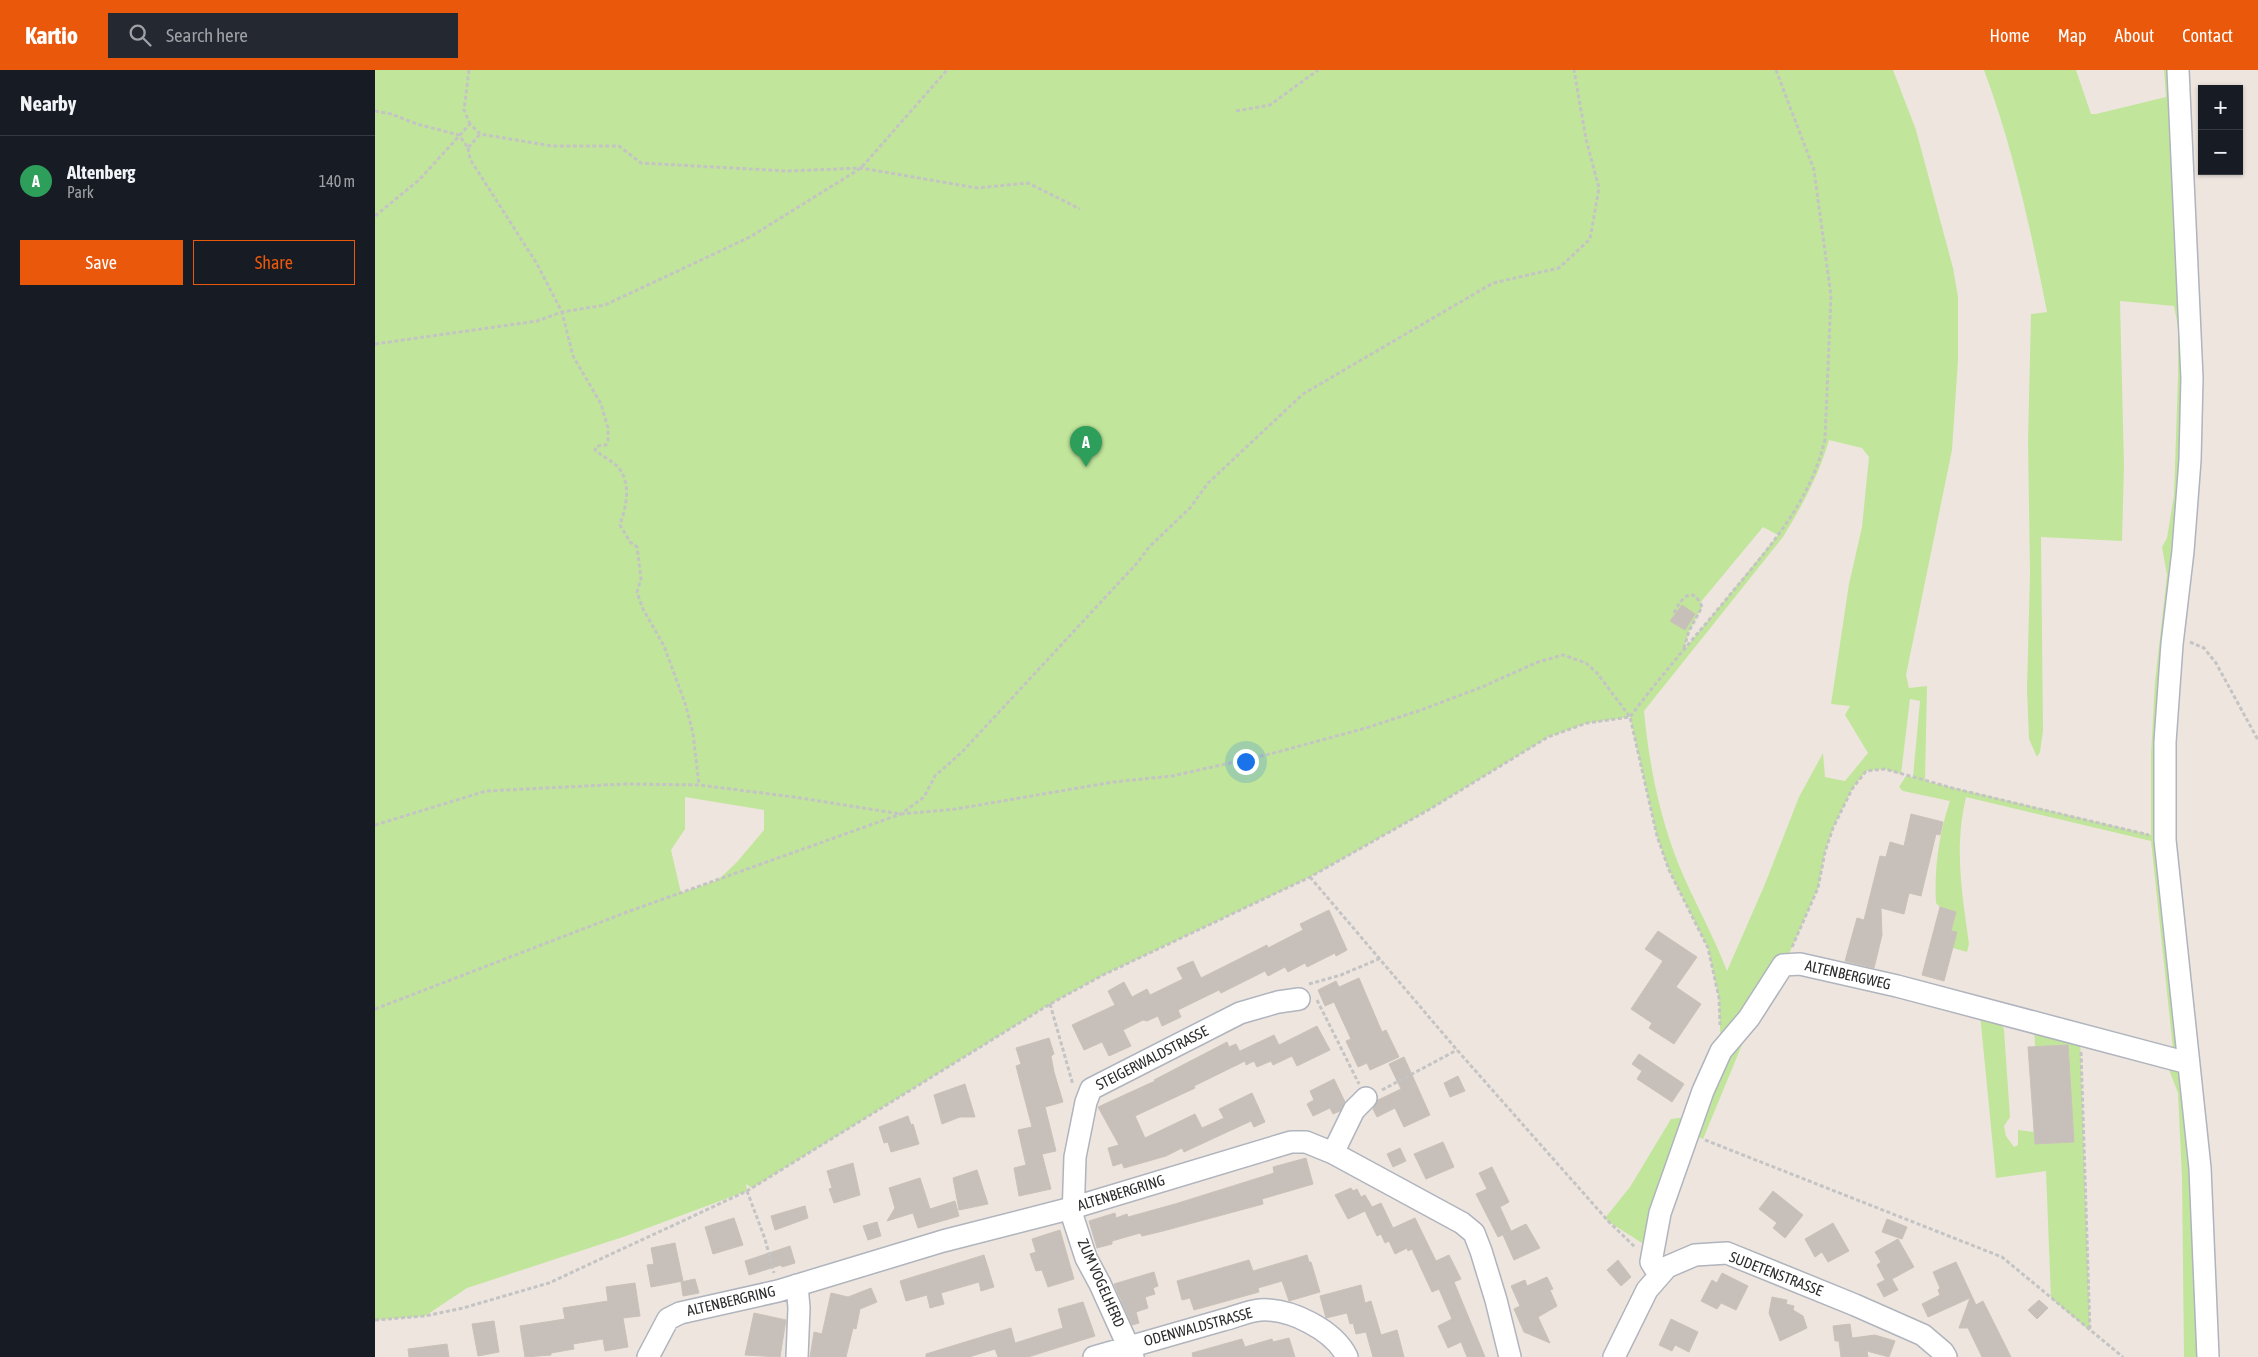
<!DOCTYPE html>
<meta charset="utf-8">
<style>
body{margin:0;font-family:"Asap Condensed",sans-serif;background:#242831;color:#f1f3f6}
.controls{position:absolute;right:15px;top:15px;display:grid;overflow:hidden;border-radius:0px;box-shadow:0 1px 4px #0004}
.controls button{width:45px;height:45px;display:grid;place-items:center;padding:0;border:0;border-bottom:1px solid #363941;background:#171b24;color:#f1f3f6;font:25px sans-serif}
.you{position:absolute;left:870px;top:691px;width:18px;height:18px;margin:-12px;border:4px solid #fff;border-radius:50%;background:#1a73e8;box-shadow:0 0 0 8px #1a73e833}
.badge{display:grid;place-items:center;width:32px;height:32px;border-radius:50%;background:#ea580c;color:#fff;font-size:16px;font-weight:700}
.pin{position:absolute;translate:-50% -41px;filter:drop-shadow(0 1px 2px #0008)}
.pin::after{content:'';position:absolute;top:26px;width:18px;height:15px;background:inherit;clip-path:polygon(0 0,100% 0,50% 100%)}
.list{margin:0;padding:0;list-style:none}
h2{display:flex;justify-content:space-between;align-items:center;height:65px;margin:0;padding:0 20px;font-size:21px}
h2 small{font-size:16px;font-weight:400;color:#9ea1a6}
.list li{display:grid;grid-template-columns:32px 1fr auto;gap:15px;align-items:center;box-sizing:border-box;height:90px;padding:0 20px;border-top:1px solid #363941}
.list b{display:block;font-size:19px;white-space:nowrap}
.list p{margin:0;font-size:16px;white-space:nowrap;color:#9ea1a6}
.list em{font-size:16px;font-style:normal;color:#9ea1a6}
.actions{display:flex;gap:10px;padding:15px 20px}
.actions a{flex:1;padding:11px 0;border:1px solid #ea580c;border-radius:0px;text-align:center;font-size:18px;color:#ea580c}
.actions .main{background:#ea580c;color:#fff}
.icon{flex:none;width:28px;height:28px;fill:none;stroke:currentColor;stroke-width:2;stroke-linecap:round;stroke-linejoin:round}
.map{position:relative;flex:none;width:1883px;height:1287px;overflow:hidden}
header{display:flex;align-items:center;gap:30px;box-sizing:border-box;height:70px;padding:0 25px;background:#ea580c;color:#fff}
header strong{font-size:24px}
nav{display:flex;gap:28px;margin-inline-start:auto;font-size:18px}
.search{width:350px;height:45px;background:#242831;display:flex;align-items:center;gap:12px;box-sizing:border-box;padding:0 18px;border-radius:0px;color:#9ea1a6;font-size:19px}
main{display:flex}
aside{flex:1;background:#171b24}
.map>svg:first-child{display:block}
</style>
<header>
<strong>Kartio</strong>
<div class="search"><svg class="icon" aria-label="search" viewBox="0 0 24 24"><circle cx="10" cy="10" r="6"/><path d="M15 15l6 6"/></svg>Search here</div>
<nav><a>Home</a><a>Map</a><a>About</a><a>Contact</a></nav>
</header>
<main>
<aside>
<h2>Nearby<small></small></h2>
<ul class="list">
<li><span class="badge" style="background:#2e9e5b">A</span><div><b>Altenberg</b><p>Park</p></div><em>140 m</em></li>
</ul>
<div class="actions"><a class="main">Save</a><a>Share</a></div>
</aside>
<div class="map">
<svg width="1883" height="1287" viewBox="0 0 1883 1287">
<rect width="100%" height="100%" fill="#eee5df"/>
<path fill="#c1e69b" fill-rule="evenodd" d="M 0,0 L 1518,0 L 1541,60 L 1578,198 L 1583,227 L 1583,290 L 1577,380 L 1531,605 L 1534,618 L 1552,616 L 1550,711 L 1776,765 L 1776,685 L 1780,612 L 1792,505 L 1787,477 L 1792,468 L 1799,425 L 1803,308 L 1803,257 L 1799,236 L 1745,231 L 1749,396 L 1747,471 L 1666,467 L 1668,661 L 1665,682 L 1662,687 L 1654,669 L 1652,619 L 1655,503 L 1653,371 L 1656,244 L 1672,242 C 1656,160 1638,78 1609,0 L 1701,0 L 1716,44 L 1721,44 L 1791,27 L 1789,0 L 1803,0 L 1817,308 L 1790,672 L 1833,1287 L 1809,1287 L 1807,1107 L 1803,1023 L 1793,997 L 1705,964 L 1715,1261 L 1676,1228 L 1671,1101 L 1621,1108 L 1605,944 L 1427,902 L 1413,906 L 1382,947 L 1369,970 L 1328,1069 L 1313,1063 L 1278,1180 L 1234,1152 L 1230,1148 L 1255,1117 L 1296,1049 L 1319,1046 L 1346,981 L 1344,928 L 1333,878 L 1294,800 L 1282,766 L 1255,647 L 1212,653 L 1173,667 L 1055,739 L 935,807 L 728,905 L 675,934 L 377,1118 L 371,1114 L 372,1121 L 251,1166 L 92,1218 L 50,1246 L 0,1250 ZM 1454,370 L 1487,378 L 1494,387 L 1487,457 L 1474,514 L 1456,634 L 1475,636 L 1470,645 L 1493,683 L 1470,711 L 1450,707 L 1448,683 L 1424,727 L 1390,814 L 1352,901 C 1338,864 1318,830 1303,793 C 1284,744 1274,694 1269,641 L 1408,467 C 1427,436 1444,405 1454,370 ZM 1388,457 L 1403,465 L 1309,580 L 1314,561 L 1327,537 L 1325,533 ZM 1535,629 L 1545,631 L 1538,707 L 1531,706 L 1524,717 L 1528,721 L 1575,731 C 1564,764 1559,798 1561,833 L 1565,837 L 1581,842 L 1576,861 L 1581,862 L 1578,878 L 1592,882 L 1594,874 C 1587,822 1579,779 1591,727 L 1776,771 L 1799,988 L 1659,952 L 1660,977 L 1693,975 L 1699,1072 L 1660,1074 L 1659,1062 L 1643,1060 L 1643,1075 L 1639,1077 L 1631,1066 L 1629,1056 L 1635,1047 L 1629,960 L 1623,942 L 1409,895 L 1443,818 L 1450,782 L 1458,758 L 1477,719 L 1491,701 L 1510,699 L 1526,704 ZM 310,727 L 389,740 L 389,760 L 362,792 L 343,810 L 306,823 L 296,780 L 310,759 Z"/>
<path fill="#c7c0ba" stroke="#cac1b8" d="M 1307,535 L 1320,544 L 1310,560 L 1295,551 Z
M 1536,744 L 1568,752 L 1565,765 L 1561,764 L 1546,826 L 1534,823 L 1529,844 L 1506,838 L 1507,865 L 1499,898 L 1470,891 L 1482,848 L 1489,850 L 1505,786 L 1511,787 L 1515,772 L 1529,776 Z
M 1565,837 L 1581,842 L 1576,861 L 1582,862 L 1569,911 L 1547,905 Z
M 954,840 L 972,880 L 961,886 L 960,883 L 932,897 L 930,893 L 913,902 L 910,897 L 893,906 L 890,901 L 846,923 L 844,920 L 803,940 L 806,947 L 787,956 L 783,946 L 772,951 L 768,950 L 748,960 L 756,976 L 734,986 L 727,972 L 709,980 L 697,955 L 740,935 L 733,921 L 749,912 L 757,927 L 772,919 L 775,925 L 808,909 L 802,898 L 818,891 L 826,908 L 892,875 L 893,878 L 928,860 L 925,854 Z
M 1283,861 L 1322,887 L 1301,917 L 1326,934 L 1299,974 L 1274,958 L 1277,953 L 1256,939 L 1288,891 L 1270,879 Z
M 984,908 L 1007,962 L 1011,960 L 1024,987 L 995,1000 L 992,993 L 983,997 L 971,971 L 976,969 L 959,932 L 950,936 L 943,920 L 961,911 L 964,917 Z
M 942,956 L 955,980 L 922,996 L 917,986 L 898,995 L 896,991 L 882,997 L 879,991 L 871,995 L 870,991 L 819,1016 L 820,1018 L 760,1046 L 770,1068 L 820,1044 L 827,1058 L 849,1048 L 844,1039 L 877,1023 L 890,1052 L 879,1057 L 876,1051 L 809,1082 L 807,1078 L 791,1086 L 749,1098 L 747,1093 L 738,1096 L 733,1078 L 744,1075 L 723,1037 L 780,1011 L 779,1010 L 852,972 L 854,977 L 861,974 L 866,984 L 865,981 L 899,965 L 904,975 Z
M 674,968 L 679,984 L 676,986 L 679,1002 L 688,1032 L 670,1037 L 681,1081 L 667,1084 L 676,1119 L 644,1126 L 639,1098 L 651,1095 L 643,1060 L 657,1057 L 641,996 L 646,994 L 641,978 Z
M 1693,975 L 1699,1072 L 1660,1074 L 1653,977 Z
M 1264,984 L 1309,1014 L 1297,1032 L 1262,1009 L 1267,1001 L 1257,994 Z
M 1029,987 L 1055,1045 L 1029,1057 L 1020,1038 L 1002,1047 L 998,1039 L 1003,1030 L 1026,1019 L 1014,994 Z
M 1083,1006 L 1090,1021 L 1075,1027 L 1069,1013 Z
M 959,1009 L 970,1032 L 965,1041 L 958,1044 L 955,1038 L 938,1046 L 932,1034 L 939,1030 L 935,1021 Z
M 590,1014 L 600,1047 L 585,1047 L 567,1054 L 559,1025 Z
M 533,1046 L 536,1055 L 538,1054 L 544,1074 L 516,1082 L 513,1072 L 509,1073 L 504,1057 Z
M 1068,1072 L 1079,1097 L 1051,1109 L 1039,1084 Z
M 1025,1078 L 1031,1091 L 1018,1097 L 1012,1084 Z
M 931,1088 L 938,1114 L 887,1129 L 888,1134 L 788,1161 L 767,1166 L 765,1163 L 737,1171 L 737,1174 L 722,1178 L 714,1151 L 740,1143 L 741,1148 L 752,1144 L 753,1147 L 800,1134 L 899,1103 L 898,1097 Z
M 478,1093 L 485,1125 L 459,1133 L 454,1119 L 457,1118 L 452,1101 Z
M 1117,1097 L 1134,1132 L 1125,1137 L 1136,1161 L 1123,1167 L 1101,1124 L 1112,1119 L 1104,1103 Z
M 602,1100 L 613,1134 L 584,1140 L 578,1108 Z
M 545,1108 L 555,1139 L 580,1131 L 584,1146 L 543,1158 L 538,1143 L 512,1151 L 520,1138 L 514,1118 Z
M 976,1118 L 978,1121 L 982,1119 L 986,1127 L 990,1125 L 997,1137 L 1006,1133 L 1018,1158 L 1040,1148 L 1061,1191 L 1074,1185 L 1086,1209 L 1079,1212 L 1110,1287 L 1092,1287 L 1086,1272 L 1073,1278 L 1063,1256 L 1077,1249 L 1064,1219 L 1057,1222 L 1037,1179 L 1033,1181 L 1032,1178 L 1020,1184 L 1014,1171 L 1010,1173 L 1006,1164 L 1002,1166 L 990,1141 L 973,1149 L 960,1125 Z
M 1398,1121 L 1428,1145 L 1410,1168 L 1398,1158 L 1402,1153 L 1384,1139 Z
M 430,1136 L 433,1148 L 400,1160 L 396,1146 Z
M 359,1148 L 368,1175 L 338,1184 L 330,1157 Z
M 1512,1149 L 1532,1157 L 1527,1169 L 1507,1162 Z
M 502,1152 L 506,1166 L 493,1170 L 488,1156 Z
M 1458,1153 L 1474,1181 L 1453,1192 L 1447,1182 L 1440,1187 L 1430,1169 Z
M 1151,1154 L 1165,1178 L 1139,1190 L 1128,1165 Z
M 685,1160 L 699,1209 L 673,1217 L 667,1200 L 661,1201 L 655,1184 L 661,1182 L 657,1169 Z
M 1523,1169 L 1539,1197 L 1517,1209 L 1523,1220 L 1509,1227 L 1502,1214 L 1510,1210 L 1502,1195 L 1506,1192 L 1500,1182 Z
M 300,1173 L 308,1211 L 276,1217 L 272,1195 L 279,1194 L 276,1178 Z
M 415,1176 L 420,1193 L 407,1197 L 406,1195 L 374,1205 L 370,1191 Z
M 609,1185 L 619,1217 L 606,1221 L 604,1212 L 566,1223 L 569,1234 L 555,1238 L 552,1225 L 531,1231 L 525,1211 Z
M 932,1185 L 934,1192 L 936,1192 L 945,1222 L 914,1231 L 907,1211 L 883,1218 L 884,1222 L 819,1240 L 815,1228 L 807,1230 L 802,1211 L 874,1190 L 878,1201 Z
M 1243,1190 L 1256,1207 L 1246,1216 L 1232,1200 Z
M 1581,1192 L 1601,1235 L 1608,1231 L 1636,1287 L 1607,1287 L 1593,1258 L 1584,1258 L 1595,1228 L 1553,1247 L 1547,1234 L 1565,1225 L 1563,1220 L 1565,1218 L 1558,1202 Z
M 779,1202 L 783,1216 L 778,1218 L 780,1224 L 770,1227 L 773,1238 L 761,1242 L 764,1253 L 757,1255 L 739,1214 Z
M 1347,1203 L 1373,1216 L 1361,1240 L 1346,1233 L 1342,1239 L 1326,1231 L 1337,1210 L 1342,1213 Z
M 1172,1207 L 1178,1219 L 1175,1220 L 1182,1236 L 1163,1247 L 1175,1273 L 1149,1262 L 1139,1239 L 1145,1236 L 1136,1216 L 1150,1210 L 1152,1216 Z
M 320,1209 L 324,1223 L 308,1226 L 306,1212 Z
M 260,1213 L 265,1246 L 248,1248 L 253,1277 L 230,1281 L 228,1269 L 198,1274 L 199,1279 L 176,1283 L 176,1285 L 150,1287 L 145,1256 L 190,1249 L 188,1238 L 233,1231 L 231,1217 Z
M 986,1215 L 990,1233 L 996,1231 L 1006,1265 L 1022,1260 L 1029,1287 L 998,1287 L 991,1262 L 981,1264 L 978,1253 L 975,1254 L 972,1243 L 951,1248 L 945,1226 Z
M 496,1218 L 502,1232 L 485,1239 L 481,1259 L 478,1258 L 471,1287 L 435,1287 L 439,1262 L 447,1264 L 456,1223 L 473,1227 Z
M 1397,1227 L 1412,1230 L 1411,1234 L 1419,1236 L 1418,1240 L 1428,1246 L 1432,1258 L 1405,1271 L 1394,1243 Z
M 1664,1230 L 1673,1238 L 1662,1249 L 1653,1240 Z
M 708,1232 L 720,1266 L 653,1287 L 623,1287 L 620,1279 L 594,1287 L 551,1287 L 551,1284 L 636,1258 L 640,1273 L 688,1258 L 683,1239 Z
M 379,1243 L 411,1250 L 405,1287 L 370,1285 Z
M 1296,1249 L 1323,1262 L 1314,1282 L 1300,1275 L 1297,1281 L 1284,1275 Z
M 119,1251 L 124,1282 L 103,1286 L 97,1254 Z
M 1475,1254 L 1477,1268 L 1500,1265 L 1520,1271 L 1514,1287 L 1492,1281 L 1493,1287 L 1466,1287 L 1464,1271 L 1460,1271 L 1458,1256 Z
M 914,1268 L 920,1287 L 818,1287 L 817,1283 L 867,1269 L 870,1277 L 897,1269 L 898,1272 Z
M 72,1274 L 74,1287 L 34,1287 L 33,1279 Z"/>
<g fill="none" stroke-linecap="round" stroke-linejoin="round">
<defs>
<path id="minor" d="M 1803,0 L 1817,308 L 1815,390 L 1808,481 L 1797,574 L 1790,672 L 1790,770 L 1825,1098 L 1833,1287
M 958,1083 L 979,1040 L 991,1028
M 1284,1205 L 1276,1192 L 1285,1143 L 1328,1021 L 1346,981 L 1374,948 L 1408,895 L 1425,894 L 1522,916 L 1813,993
M 273,1287 L 293,1249 L 305,1243 L 403,1221 L 568,1171 L 697,1138 L 916,1072 L 931,1072 L 958,1083 L 1087,1153 L 1099,1163 L 1106,1181 L 1121,1230 L 1135,1287
M 422,1287 L 424,1238 L 422,1215
M 719,1287 C 762,1275 805,1262 848,1250 C 860,1247 873,1241 885,1240 C 915,1238 959,1260 972,1287
M 758,1287 L 725,1214 L 711,1188 L 698,1148 L 700,1087 L 711,1032 L 716,1019 L 865,943 L 903,932 L 924,929
M 1239,1287 L 1272,1220 L 1292,1197 L 1320,1185 L 1352,1183 L 1480,1235 L 1548,1265 L 1568,1282 L 1571,1287"/>
</defs>
<use href="#minor" stroke="#afb4bd" stroke-width="24"/>
<path stroke="#c4c4c4" stroke-width="3" stroke-dasharray="4 2.5" stroke-linecap="butt" d="M 94,0 L 89,40 L 95,54
M 0,41 L 16,44 L 42,54 L 84,65 L 93,78 L 105,64
M 861,41 L 895,35 L 943,0
M 93,78 L 95,89 L 162,194 L 187,242 L 198,286 L 226,334 L 233,358 L 233,370 L 231,375 L 222,376 L 220,380 C 227,386 237,391 243,397 C 257,414 251,437 245,455 L 255,472 L 262,477 L 266,509 L 262,522 L 268,539 L 289,576 L 310,633 L 318,663 L 324,715
M 0,146 L 44,110 L 95,54 L 105,64 L 177,76 L 244,76 L 266,93 L 412,101 L 486,98 L 602,118 L 653,113 L 705,139
M 0,274 L 162,251 L 187,242 L 230,235 L 375,167 L 486,98 L 572,0
M 1299,543 C 1306,528 1318,514 1327,537 L 1314,561 L 1309,578
M 1815,572 L 1829,578 L 1841,593 L 1883,670
M 0,755 L 111,721 L 250,714 L 324,715 L 419,727 L 526,744 L 581,739 L 738,712 L 797,706 L 895,684 L 991,658 L 1046,640 L 1107,617 L 1163,592 L 1188,585 L 1211,593 L 1222,603 L 1255,647 L 1282,766 L 1294,800 L 1333,878 L 1344,928 L 1345,955
M 935,807 L 1082,980 L 1234,1152 L 1261,1178
M 1417,877 L 1443,818 L 1450,782 L 1458,758 L 1477,719 L 1491,701 L 1510,699 L 1581,719 L 1774,765
M 934,914 L 966,905 L 1006,888
M 942,930 L 984,1014
M 675,934 L 698,1015
M 0,939 L 252,842 L 526,744 L 549,727 L 560,706 L 587,682 L 763,492 L 774,477 L 815,438 L 833,413 L 928,324 L 1118,213 L 1184,198 L 1215,169 L 1224,118 L 1211,69 L 1199,0
M 1706,982 L 1715,1261
M 1007,1020 L 1082,980
M 1330,1070 L 1627,1187 L 1748,1287
M 372,1121 L 390,1169 L 399,1203
M 0,1250 L 50,1246 L 88,1238 L 174,1213 L 372,1121 L 675,934 L 728,905 L 935,807 L 1055,739 L 1173,667 L 1212,653 L 1255,647 C 1286,605 1321,566 1354,526 C 1394,478 1436,431 1450,369 L 1456,226 L 1439,100 L 1401,0"/>
<use href="#minor" stroke="#fff" stroke-width="21"/>
</g>
<g text-anchor="middle" stroke-width="4" stroke-linejoin="round" paint-order="stroke">
<g font-size="15" fill="#2d2d2d" stroke="#fff">
<text transform="translate(1473 905) rotate(13)" y="5">ALTENBERGWEG</text>
<text transform="translate(777 988) rotate(-27)" y="5">STEIGERWALDSTRASSE</text>
<text transform="translate(746 1123) rotate(-17)" y="5">ALTENBERGRING</text>
<text transform="translate(1401 1204) rotate(21)" y="5">SUDETENSTRASSE</text>
<text transform="translate(726 1213) rotate(66)" y="5">ZUM VOGELHERD</text>
<text transform="translate(356 1231) rotate(-13)" y="5">ALTENBERGRING</text>
<text transform="translate(823 1257) rotate(-15)" y="5">ODENWALDSTRASSE</text>
</g>
</g>
</svg>
<div class="controls">
<button>+</button>
<button>−</button>
</div>
<div class="you"></div>
<div class="pin badge" style="left:711px;top:397px;background:#2e9e5b">A</div>
</div>
</main>
